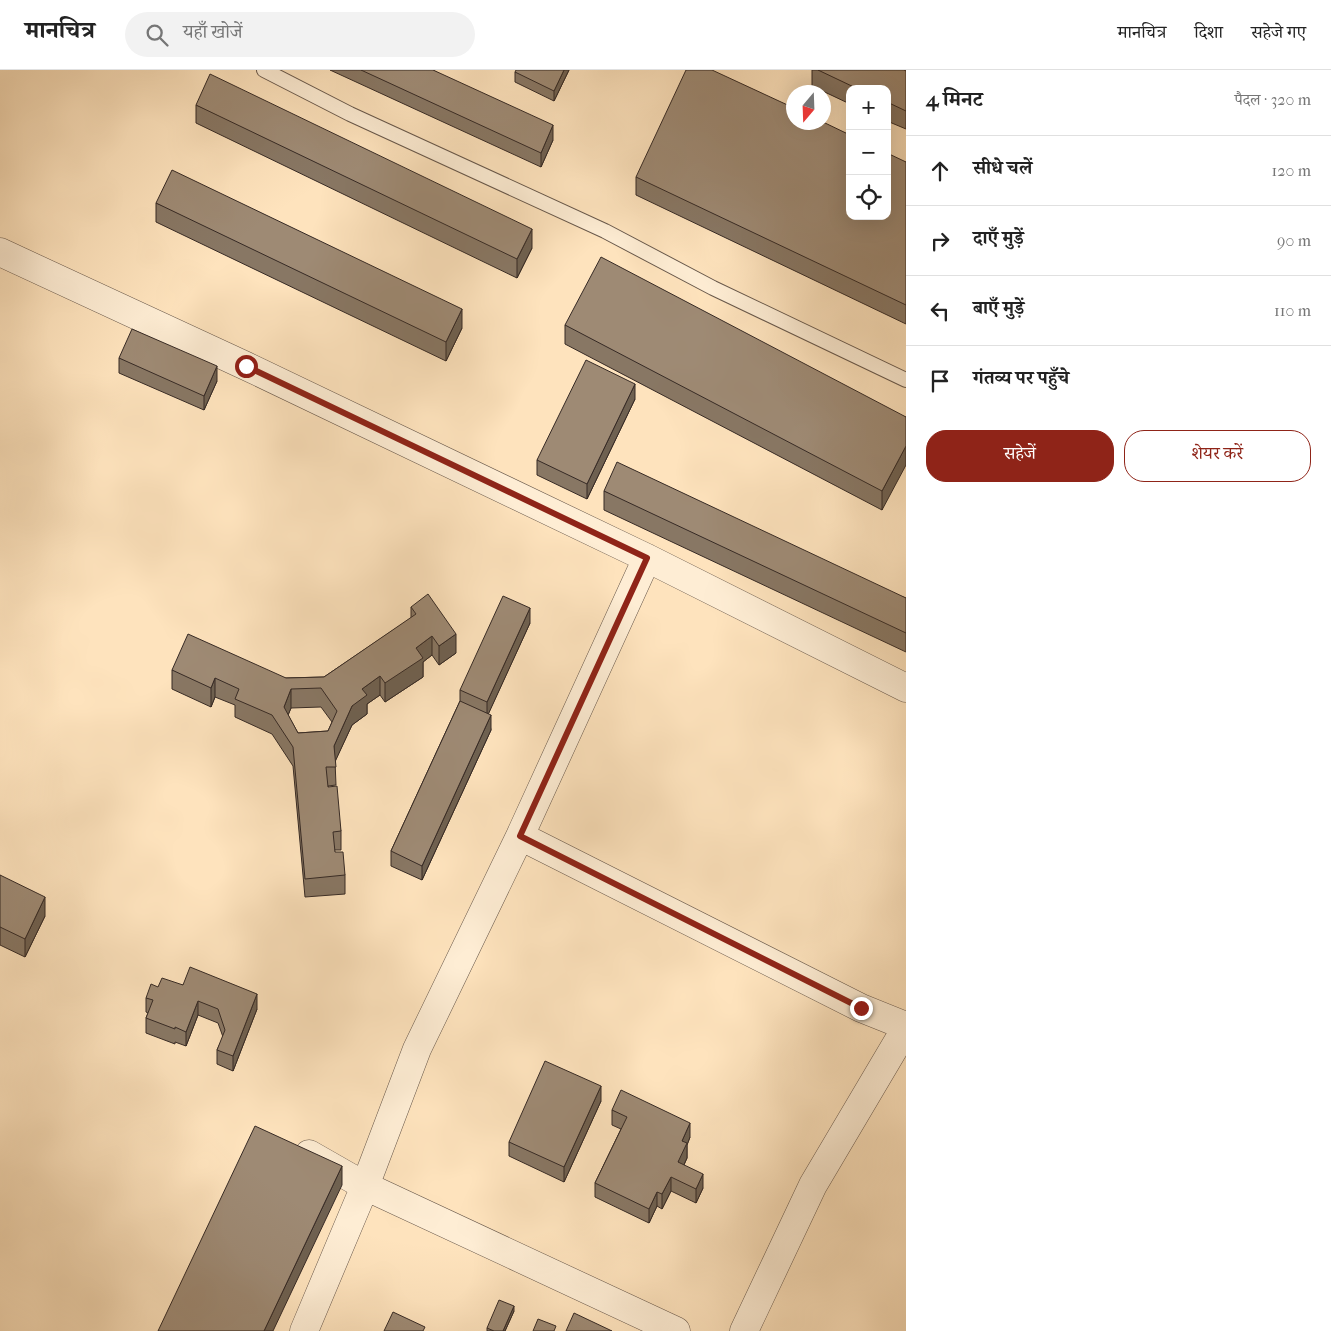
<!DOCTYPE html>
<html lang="hi">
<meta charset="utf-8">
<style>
body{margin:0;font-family:"IM FELL French Canon","Noto Serif Devanagari",serif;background:#f2f2f2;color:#222}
.controls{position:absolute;right:15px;top:15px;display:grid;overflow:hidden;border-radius:10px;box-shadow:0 5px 20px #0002}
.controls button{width:45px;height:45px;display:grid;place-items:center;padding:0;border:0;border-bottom:1px solid #e0e0e0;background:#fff;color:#222;font:25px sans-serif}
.compass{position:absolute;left:786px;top:15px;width:45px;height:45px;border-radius:50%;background:#fff;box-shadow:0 5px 20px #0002;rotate:199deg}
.stop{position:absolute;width:15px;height:15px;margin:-11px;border:4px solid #8f2418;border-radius:50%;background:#fff}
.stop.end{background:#8f2418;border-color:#fff;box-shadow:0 1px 5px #0008}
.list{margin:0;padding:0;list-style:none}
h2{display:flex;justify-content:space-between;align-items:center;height:65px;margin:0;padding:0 20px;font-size:21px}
h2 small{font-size:16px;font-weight:400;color:#767676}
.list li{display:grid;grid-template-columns:32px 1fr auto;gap:15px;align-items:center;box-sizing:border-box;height:70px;padding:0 20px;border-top:1px solid #e0e0e0}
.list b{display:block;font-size:19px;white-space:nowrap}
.list em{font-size:16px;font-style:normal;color:#767676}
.actions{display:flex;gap:10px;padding:15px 20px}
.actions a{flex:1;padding:11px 0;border:1px solid #8f2418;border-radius:20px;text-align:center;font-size:18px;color:#8f2418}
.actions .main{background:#8f2418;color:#fff}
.icon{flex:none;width:28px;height:28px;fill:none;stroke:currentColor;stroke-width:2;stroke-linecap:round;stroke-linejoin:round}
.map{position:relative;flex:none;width:906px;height:1261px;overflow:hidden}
header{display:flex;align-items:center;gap:30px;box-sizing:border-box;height:70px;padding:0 25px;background:#fff;border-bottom:1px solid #e0e0e0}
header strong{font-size:24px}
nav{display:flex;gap:28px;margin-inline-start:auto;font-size:18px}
.search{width:350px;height:45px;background:#f2f2f2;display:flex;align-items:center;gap:12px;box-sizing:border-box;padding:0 18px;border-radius:28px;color:#767676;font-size:19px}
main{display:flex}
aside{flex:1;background:#fff}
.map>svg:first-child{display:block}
</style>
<header>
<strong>मानचित्र</strong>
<div class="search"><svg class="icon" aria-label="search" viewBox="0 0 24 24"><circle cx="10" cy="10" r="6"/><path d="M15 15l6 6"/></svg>यहाँ खोजें</div>
<nav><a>मानचित्र</a><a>दिशा</a><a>सहेजे गए</a></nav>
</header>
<main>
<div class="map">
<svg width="906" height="1261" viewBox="0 0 906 1261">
<rect width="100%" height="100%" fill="#fee3bd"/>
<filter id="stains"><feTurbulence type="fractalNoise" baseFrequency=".004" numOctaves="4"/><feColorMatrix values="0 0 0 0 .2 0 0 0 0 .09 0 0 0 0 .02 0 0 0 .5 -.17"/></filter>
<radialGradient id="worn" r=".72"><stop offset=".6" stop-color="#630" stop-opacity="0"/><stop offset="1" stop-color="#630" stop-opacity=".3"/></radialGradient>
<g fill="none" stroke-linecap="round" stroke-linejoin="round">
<defs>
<path id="lane" d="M 264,0 L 350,44 L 605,161 L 713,218 L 906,310"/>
<path id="street" d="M 0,182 L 246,296 L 647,488 L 906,618
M 520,766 L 861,938 L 906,956
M 309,1084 L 365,1116 L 676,1261
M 304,1261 L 365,1116 L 417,979 L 520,766 L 647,488
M 744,1261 L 813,1115 L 906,958"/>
</defs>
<use href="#lane" stroke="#68584b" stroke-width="16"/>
<use href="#street" stroke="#68584b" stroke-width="29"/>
<use href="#lane" stroke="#feedd4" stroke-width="14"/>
<use href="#street" stroke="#feedd4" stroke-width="28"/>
</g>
<path fill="#887764" stroke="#362a25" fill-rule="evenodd" d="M 330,0 L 433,0 L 553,70 L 541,97 Z
M 569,0 L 554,31 L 515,12 L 515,2 Z
M 812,0 L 906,0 L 906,59 L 887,51 L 887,19 L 850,19 L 850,34 L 812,16 Z
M 196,35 L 532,178 L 517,208 L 196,53 Z
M 906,92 L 906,254 L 636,125 L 636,107 Z
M 156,133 L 462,258 L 446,291 L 156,152 Z
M 565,255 L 906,347 L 882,440 L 565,274 Z
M 119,288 L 217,311 L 204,340 L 119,303 Z
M 635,329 L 587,429 L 537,405 L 537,390 Z
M 604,421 L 906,528 L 906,582 L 604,440 Z
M 411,537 L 456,583 L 439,595 L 432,585 L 423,592 L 423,607 L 385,632 L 380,625 L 367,634 L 367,644 L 352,655 L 335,691 L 336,715 L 328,716 L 341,761 L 341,780 L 334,780 L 345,805 L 345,824 L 305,827 L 293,696 L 272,664 L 235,647 L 235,635 L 215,627 L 211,637 L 172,619 L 172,600 L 286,608 L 324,607 L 411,548 ZM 321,637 L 332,652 L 328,661 L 298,663 L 288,645 L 291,638 Z
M 530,553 L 488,644 L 491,660 L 422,810 L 391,796 L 391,781 L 460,631 L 460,620 Z
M 0,805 L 45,846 L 25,887 L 0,875 Z
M 183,915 L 257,939 L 233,1001 L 217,994 L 217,980 L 223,967 L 218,953 L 198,945 L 186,976 L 175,972 L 175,974 L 146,963 L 146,948 L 148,943 L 146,942 L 146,928 L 158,917 Z
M 601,1031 L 564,1112 L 509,1086 L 509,1072 Z
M 612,1040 L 690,1067 L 687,1075 L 687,1088 L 684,1095 L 703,1118 L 696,1133 L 671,1121 L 662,1139 L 657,1136 L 649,1153 L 595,1127 L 595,1113 L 621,1059 L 612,1055 Z
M 514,1241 L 505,1261 L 487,1261 L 487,1258 Z"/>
<path fill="#6f6151" stroke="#362a25" d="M 564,0 L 569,0 L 554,31 L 554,21 Z
M 553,55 L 553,70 L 541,97 L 541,83 Z
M 532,159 L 532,178 L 517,208 L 517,189 Z
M 462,239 L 462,258 L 446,291 L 446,272 Z
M 217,296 L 217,311 L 204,340 L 204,326 Z
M 635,314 L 635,329 L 587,429 L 587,414 Z
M 906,376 L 906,395 L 882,440 L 882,421 Z
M 530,538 L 530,553 L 487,647 L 487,632 Z
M 456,564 L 456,583 L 439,595 L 439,576 Z
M 432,566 L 432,585 L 423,592 L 423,607 L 385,632 L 385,613 L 416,578 Z
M 380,606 L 380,625 L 367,634 L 367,644 L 352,655 L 334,694 L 334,676 L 352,636 L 362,619 Z
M 215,608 L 215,627 L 211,637 L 211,618 Z
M 291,619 L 291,638 L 284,655 L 284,637 Z
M 491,645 L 491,660 L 422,810 L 422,796 Z
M 45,827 L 45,846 L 25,887 L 25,869 Z
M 257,924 L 257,939 L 233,1001 L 233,986 Z
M 198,931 L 198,945 L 186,976 L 186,962 Z
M 601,1016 L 601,1031 L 564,1112 L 564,1097 Z
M 690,1053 L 690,1067 L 687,1075 L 687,1088 L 678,1107 L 678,1092 L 682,1071 Z
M 342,1096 L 342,1115 L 273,1261 L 264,1261 Z
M 703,1104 L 703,1118 L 696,1133 L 696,1119 Z
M 671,1107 L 671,1121 L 662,1139 L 662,1124 Z
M 657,1122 L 657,1136 L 649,1153 L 649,1139 Z
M 514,1236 L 514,1241 L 505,1261 L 503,1261 Z"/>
<path fill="#9e8a74" stroke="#362a25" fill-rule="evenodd" d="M 361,0 L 433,0 L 553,55 L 541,83 Z
M 516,0 L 564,0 L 554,21 L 515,2 Z
M 686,0 L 712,0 L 794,38 L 794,52 L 823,52 L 850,65 L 850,146 L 887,146 L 887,83 L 906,92 L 906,235 L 636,107 Z
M 818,0 L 904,0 L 906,1 L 906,41 L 887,32 L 887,19 L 858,19 Z
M 210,4 L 532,159 L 517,189 L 196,35 Z
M 172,100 L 462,239 L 446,272 L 156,133 Z
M 601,187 L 906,347 L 906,376 L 882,421 L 565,255 Z
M 132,259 L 217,296 L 204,326 L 119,288 Z
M 586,290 L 635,314 L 587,414 L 537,390 Z
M 617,392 L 906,528 L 906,563 L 604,421 Z
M 428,524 L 456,564 L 439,576 L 432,566 L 416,578 L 423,588 L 385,613 L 380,606 L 362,619 L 367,625 L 352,636 L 334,676 L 336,697 L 326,697 L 328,717 L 337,716 L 341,761 L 333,762 L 335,782 L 343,782 L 345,805 L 305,809 L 293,677 L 272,645 L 235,629 L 239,619 L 215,608 L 211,618 L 172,600 L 188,564 L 286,608 L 324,607 L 416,544 L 411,537 ZM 321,618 L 337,641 L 328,661 L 298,663 L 284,637 L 291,619 Z
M 503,526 L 530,538 L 487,632 L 460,620 Z
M 460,631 L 491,645 L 422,796 L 391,781 Z
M 0,805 L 45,827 L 25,869 L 0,857 Z
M 190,897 L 257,924 L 233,986 L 217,980 L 225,960 L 218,939 L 198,931 L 186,962 L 175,957 L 175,959 L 146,948 L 153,930 L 146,928 L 151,914 L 158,917 L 162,908 L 183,915 Z
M 545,991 L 601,1016 L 564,1097 L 509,1072 Z
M 621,1020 L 690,1053 L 682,1071 L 687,1073 L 678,1092 L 703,1104 L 696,1119 L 671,1107 L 662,1124 L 657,1122 L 649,1139 L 595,1113 L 627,1047 L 612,1040 Z
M 255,1056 L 342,1096 L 264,1261 L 158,1261 Z
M 499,1230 L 514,1236 L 503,1261 L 494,1261 L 487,1258 Z
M 393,1242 L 425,1257 L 423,1261 L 384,1261 Z
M 574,1243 L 612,1261 L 566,1261 Z
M 538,1249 L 556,1256 L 554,1261 L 533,1261 Z"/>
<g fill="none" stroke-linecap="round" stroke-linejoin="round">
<path stroke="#8f2418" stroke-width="6" d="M 246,296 L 647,488 L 520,766 L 861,938"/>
</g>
<rect width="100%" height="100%" filter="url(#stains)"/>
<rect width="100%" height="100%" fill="url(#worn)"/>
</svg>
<div class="controls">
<button>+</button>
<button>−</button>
<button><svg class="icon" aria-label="locate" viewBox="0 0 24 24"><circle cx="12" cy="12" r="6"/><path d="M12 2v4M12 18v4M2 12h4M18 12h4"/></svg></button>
</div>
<svg class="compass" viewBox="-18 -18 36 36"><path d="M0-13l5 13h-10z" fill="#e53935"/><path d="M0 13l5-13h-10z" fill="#767676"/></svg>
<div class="stop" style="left:246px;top:296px"></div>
<div class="stop end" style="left:861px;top:938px"></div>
</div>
<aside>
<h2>4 मिनट<small>पैदल · 320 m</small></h2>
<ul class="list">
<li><svg class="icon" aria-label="ahead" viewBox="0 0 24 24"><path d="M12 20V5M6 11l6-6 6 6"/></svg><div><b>सीधे चलें</b></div><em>120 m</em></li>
<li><svg class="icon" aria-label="right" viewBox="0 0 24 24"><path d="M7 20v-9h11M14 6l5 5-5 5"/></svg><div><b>दाएँ मुड़ें</b></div><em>90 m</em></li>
<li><svg class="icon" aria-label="left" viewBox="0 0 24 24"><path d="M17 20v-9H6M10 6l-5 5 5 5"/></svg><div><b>बाएँ मुड़ें</b></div><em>110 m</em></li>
<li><svg class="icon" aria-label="arrive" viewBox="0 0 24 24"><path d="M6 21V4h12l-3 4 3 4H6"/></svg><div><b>गंतव्य पर पहुँचे</b></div></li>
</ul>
<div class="actions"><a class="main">सहेजें</a><a>शेयर करें</a></div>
</aside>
</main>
